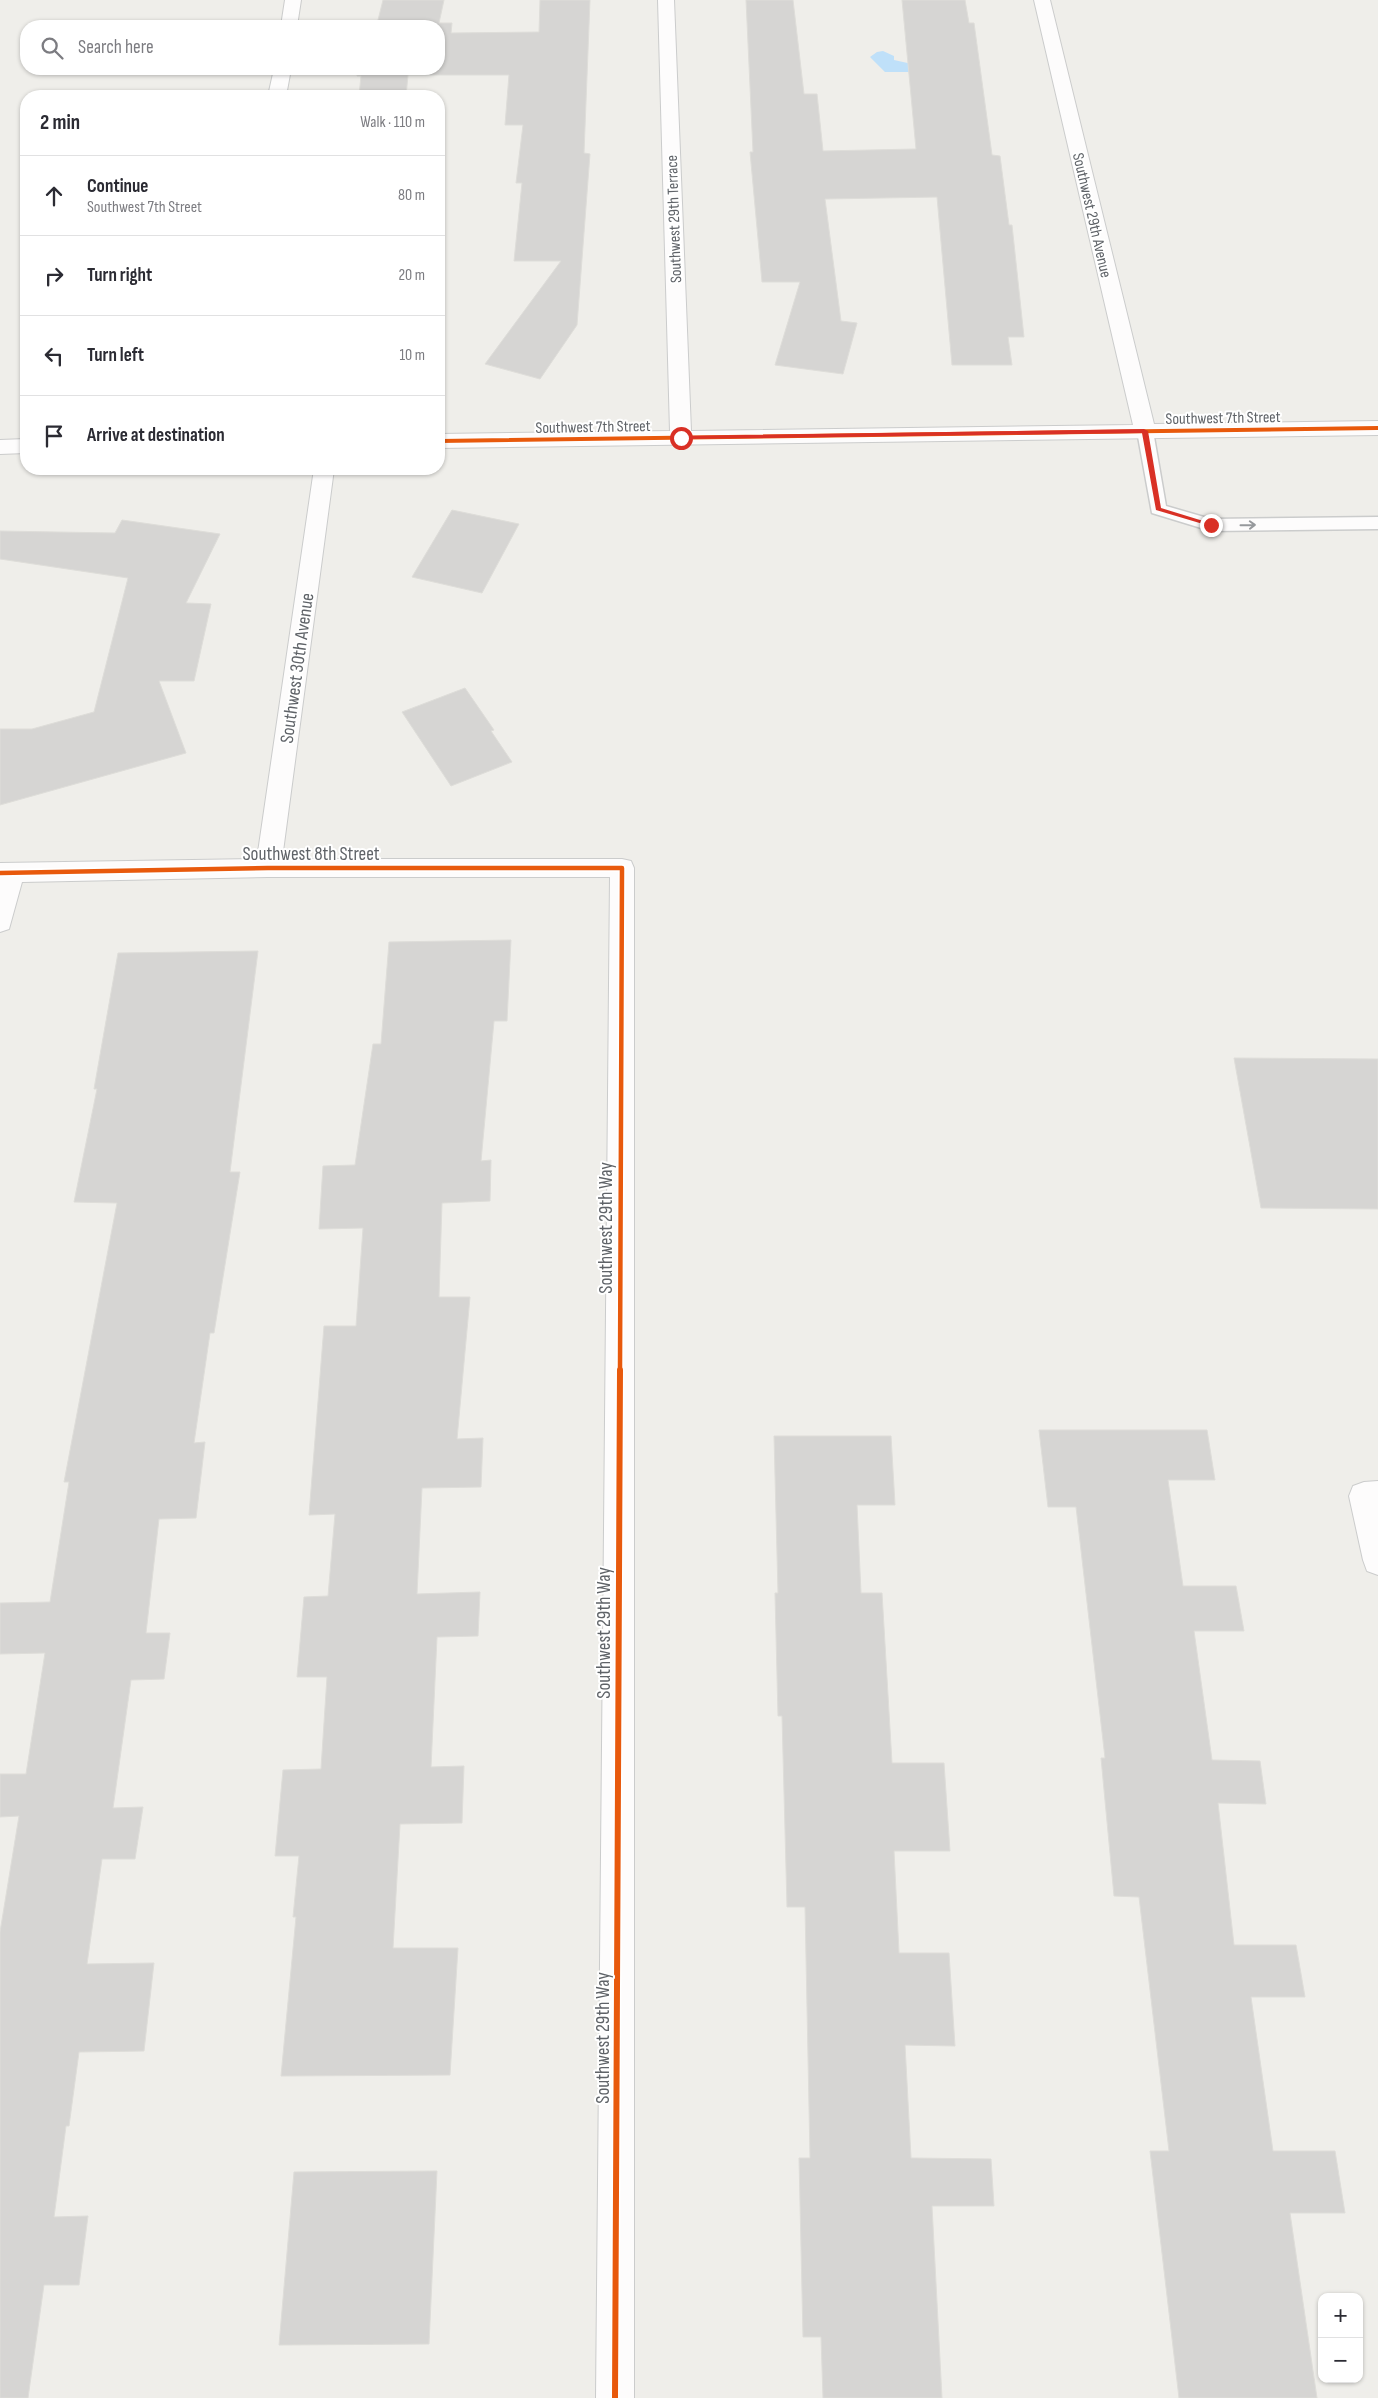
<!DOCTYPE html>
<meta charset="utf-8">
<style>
body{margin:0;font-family:"Sofia Sans Condensed",sans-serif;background:#f7f7f7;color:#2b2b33}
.controls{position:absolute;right:15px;bottom:15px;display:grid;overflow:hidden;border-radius:10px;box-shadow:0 1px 4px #0004}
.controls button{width:45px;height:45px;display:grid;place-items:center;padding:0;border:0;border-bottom:1px solid #e1e1e2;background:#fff;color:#2b2b33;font:25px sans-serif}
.stop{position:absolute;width:15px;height:15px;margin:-11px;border:4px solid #d93025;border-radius:50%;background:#fff}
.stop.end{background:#d93025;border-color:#fff;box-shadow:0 1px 5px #0008}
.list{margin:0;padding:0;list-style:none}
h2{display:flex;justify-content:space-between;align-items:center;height:65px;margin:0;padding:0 20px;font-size:21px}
h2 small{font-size:16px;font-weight:400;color:#7c7c81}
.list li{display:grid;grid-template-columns:32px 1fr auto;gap:15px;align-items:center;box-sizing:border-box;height:80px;padding:0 20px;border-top:1px solid #e1e1e2}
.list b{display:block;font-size:19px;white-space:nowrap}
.list p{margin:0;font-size:16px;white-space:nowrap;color:#7c7c81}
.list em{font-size:16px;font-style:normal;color:#7c7c81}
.icon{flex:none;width:28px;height:28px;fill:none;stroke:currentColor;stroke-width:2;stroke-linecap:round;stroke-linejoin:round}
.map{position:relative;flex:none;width:1378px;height:2398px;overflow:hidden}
.search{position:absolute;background:#fff;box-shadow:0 1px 4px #0004;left:20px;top:20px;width:425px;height:55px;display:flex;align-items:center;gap:12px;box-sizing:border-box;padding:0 18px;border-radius:20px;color:#7c7c81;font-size:19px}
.panel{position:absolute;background:#fff;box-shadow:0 1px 4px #0004;left:20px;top:90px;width:425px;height:385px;border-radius:20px}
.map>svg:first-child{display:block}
</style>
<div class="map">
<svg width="1378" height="2398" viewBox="0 0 1378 2398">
<rect width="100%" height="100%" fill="#efeeea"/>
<path fill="#bfe0f9" d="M 883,51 L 894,56 L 894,60 L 912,64 L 913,72 L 885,72 L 870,57 L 877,52 Z"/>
<path fill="#d6d5d3" stroke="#deddd9" d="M 383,0 L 444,0 L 439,23 L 452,23 L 451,33 L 539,32 L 540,0 L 590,0 L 584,153 L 590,154 L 577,325 L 540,379 L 485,364 L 561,261 L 514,261 L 522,183 L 516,183 L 523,125 L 505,125 L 509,75 L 408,75 L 406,96 L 359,96 L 361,76 L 357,76 L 358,69 L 439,69 L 439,26 L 364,26 L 364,24 L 377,24 Z
M 746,0 L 793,0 L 804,94 L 817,94 L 823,151 L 916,149 L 902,0 L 965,0 L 969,23 L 974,23 L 992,155 L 1000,156 L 1009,225 L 1012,225 L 1024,337 L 1008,337 L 1012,365 L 952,365 L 937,197 L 825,199 L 841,321 L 857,323 L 843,374 L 775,365 L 800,282 L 762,282 L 750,152 L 753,152 Z
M 213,23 L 213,26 L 166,26 L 166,24 Z
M 452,510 L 519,524 L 482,593 L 412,577 Z
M 122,520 L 220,534 L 186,603 L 211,604 L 194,681 L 159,681 L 186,753 L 0,805 L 0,729 L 32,729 L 94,712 L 128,578 L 0,559 L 0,531 L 115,533 Z
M 465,688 L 494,730 L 491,731 L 512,762 L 451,786 L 402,712 Z
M 511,940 L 507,1021 L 494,1021 L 481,1161 L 491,1160 L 490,1201 L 442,1203 L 439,1297 L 470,1297 L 457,1439 L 483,1438 L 481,1487 L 422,1488 L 417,1594 L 480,1592 L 478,1636 L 437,1637 L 431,1767 L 464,1766 L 462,1823 L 400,1824 L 393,1948 L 458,1948 L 450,2075 L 281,2076 L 296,1917 L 293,1917 L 299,1856 L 275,1856 L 283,1770 L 321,1769 L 327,1677 L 297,1677 L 304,1597 L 328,1596 L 335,1514 L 309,1515 L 324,1326 L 356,1326 L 363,1228 L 319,1229 L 323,1166 L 355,1165 L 373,1044 L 381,1044 L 389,942 Z
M 258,951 L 230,1172 L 240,1172 L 214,1333 L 210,1333 L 194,1443 L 205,1442 L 196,1518 L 159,1519 L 146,1633 L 170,1633 L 164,1679 L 131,1680 L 113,1808 L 143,1807 L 135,1859 L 102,1859 L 87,1964 L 154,1963 L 144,2051 L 79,2052 L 69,2126 L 66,2126 L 54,2217 L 88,2216 L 79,2285 L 44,2285 L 28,2398 L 0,2398 L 0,1932 L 19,1816 L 0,1817 L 0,1774 L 26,1774 L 45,1653 L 0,1654 L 0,1603 L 50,1602 L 69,1482 L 64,1482 L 117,1203 L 74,1202 L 97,1089 L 94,1089 L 118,953 Z
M 1234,1058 L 1378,1059 L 1378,1209 L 1261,1208 Z
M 1039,1430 L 1207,1430 L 1215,1480 L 1168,1480 L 1183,1586 L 1236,1586 L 1244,1631 L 1194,1631 L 1212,1760 L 1260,1761 L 1266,1804 L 1218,1803 L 1234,1945 L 1296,1945 L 1305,1997 L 1251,1997 L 1273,2151 L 1335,2151 L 1345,2213 L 1290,2213 L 1317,2398 L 1179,2398 L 1150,2151 L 1169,2151 L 1139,1897 L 1114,1896 L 1101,1758 L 1105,1758 L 1076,1507 L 1048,1507 Z
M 774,1436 L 891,1436 L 895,1505 L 857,1505 L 861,1593 L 882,1593 L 892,1763 L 944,1763 L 950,1851 L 894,1851 L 899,1953 L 949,1953 L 955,2046 L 905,2045 L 911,2158 L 991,2159 L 994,2206 L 932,2206 L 942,2398 L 823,2398 L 821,2337 L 803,2337 L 799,2158 L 810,2158 L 805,1907 L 787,1907 L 782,1716 L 778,1716 L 775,1593 L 778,1593 Z
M 437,2171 L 429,2344 L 279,2345 L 294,2172 Z"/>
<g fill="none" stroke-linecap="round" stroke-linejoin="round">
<defs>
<path id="service" d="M 1145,426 L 1151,427 L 1153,431 L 1166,506 L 1211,519 L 1378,517 L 1378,529 L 1211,531 L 1152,513 L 1137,431 L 1139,427 Z"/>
<path id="minor" d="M 285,0 L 301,0 L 297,26 L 281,26 Z
M 658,0 L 674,0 L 691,431 L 1133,425 L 1034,0 L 1050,0 L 1154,424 L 1378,421 L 1378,435 L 439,448 L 439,434 L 670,431 Z
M 274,69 L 291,69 L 286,96 L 268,96 Z
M 26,439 L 26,453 L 0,454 L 0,440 Z
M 314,469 L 334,469 L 282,859 L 622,859 L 631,861 L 634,868 L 634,2398 L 596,2398 L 610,877 L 268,877 L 22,882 L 9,929 L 0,932 L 0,863 L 257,859 Z
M 1378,1481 L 1378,1575 L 1367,1571 L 1363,1560 L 1349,1496 L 1353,1486 L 1364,1482 Z"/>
</defs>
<use href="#service" stroke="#cbcccc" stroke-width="3"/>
<use href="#minor" stroke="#cbcccc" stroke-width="2"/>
<use href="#service" fill="#fdfcfc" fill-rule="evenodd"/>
<use href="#minor" fill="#fdfcfc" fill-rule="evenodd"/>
<defs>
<path id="cycleway-far2" d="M 439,441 L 1378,428"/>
<path id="cycleway-far1" d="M 0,873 L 268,868 L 622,868 L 620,1371"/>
<path id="cycleway" d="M 615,2398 L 620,1370"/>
</defs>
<use href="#cycleway-far2" stroke="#fff" stroke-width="5.5"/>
<use href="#cycleway-far1" stroke="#fff" stroke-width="8"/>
<use href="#cycleway" stroke="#fff" stroke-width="9"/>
<use href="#cycleway-far2" stroke="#e8590c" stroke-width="4"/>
<use href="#cycleway-far1" stroke="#e8590c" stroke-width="4.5"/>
<use href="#cycleway" stroke="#e8590c" stroke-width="6"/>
</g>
<defs><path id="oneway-shaft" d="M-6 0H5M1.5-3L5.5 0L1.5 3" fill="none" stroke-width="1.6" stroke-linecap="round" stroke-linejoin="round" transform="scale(1.25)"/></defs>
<use stroke="#96999c" href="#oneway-shaft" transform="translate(1248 525) rotate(-1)"/>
<path fill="#d93025" d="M 1144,429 L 1148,431 L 1161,508 L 1213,524 L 1213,527 L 1156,510 L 1142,433 L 681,439 L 678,438 L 681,436 Z"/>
<g text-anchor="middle" stroke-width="4" stroke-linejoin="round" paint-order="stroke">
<g font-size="16" fill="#5f6368" stroke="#fff">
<text transform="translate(1093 215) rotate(77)" y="6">Southwest 29th Avenue</text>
<text transform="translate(673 219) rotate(-92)" y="6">Southwest 29th Terrace</text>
<text transform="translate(1223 417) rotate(-1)" y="6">Southwest 7th Street</text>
<text transform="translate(593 426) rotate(-1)" y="6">Southwest 7th Street</text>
</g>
<g font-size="19" fill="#5f6368" stroke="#fff">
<text transform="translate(296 668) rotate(-82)" y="7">Southwest 30th Avenue</text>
<text x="311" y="860">Southwest 8th Street</text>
<text transform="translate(605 1228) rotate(-90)" y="7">Southwest 29th Way</text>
<text transform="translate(603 1633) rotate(-90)" y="7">Southwest 29th Way</text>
<text transform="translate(602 2038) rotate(-90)" y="7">Southwest 29th Way</text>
</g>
</g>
</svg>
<div class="controls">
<button>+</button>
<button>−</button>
</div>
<div class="stop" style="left:681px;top:438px"></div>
<div class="stop end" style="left:1211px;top:525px"></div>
<div class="search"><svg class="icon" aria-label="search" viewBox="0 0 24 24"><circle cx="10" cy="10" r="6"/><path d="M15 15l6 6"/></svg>Search here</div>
<section class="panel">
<h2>2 min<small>Walk · 110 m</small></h2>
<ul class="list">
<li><svg class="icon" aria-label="ahead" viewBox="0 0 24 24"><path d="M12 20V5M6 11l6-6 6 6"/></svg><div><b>Continue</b><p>Southwest 7th Street</p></div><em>80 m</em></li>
<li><svg class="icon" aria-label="right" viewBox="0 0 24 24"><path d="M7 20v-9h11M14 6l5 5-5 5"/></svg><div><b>Turn right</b></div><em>20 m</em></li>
<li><svg class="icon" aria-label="left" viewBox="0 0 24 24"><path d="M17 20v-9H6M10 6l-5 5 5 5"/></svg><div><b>Turn left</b></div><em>10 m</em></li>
<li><svg class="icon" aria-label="arrive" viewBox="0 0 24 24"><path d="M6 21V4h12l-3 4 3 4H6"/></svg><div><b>Arrive at destination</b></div></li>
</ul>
</section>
</div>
